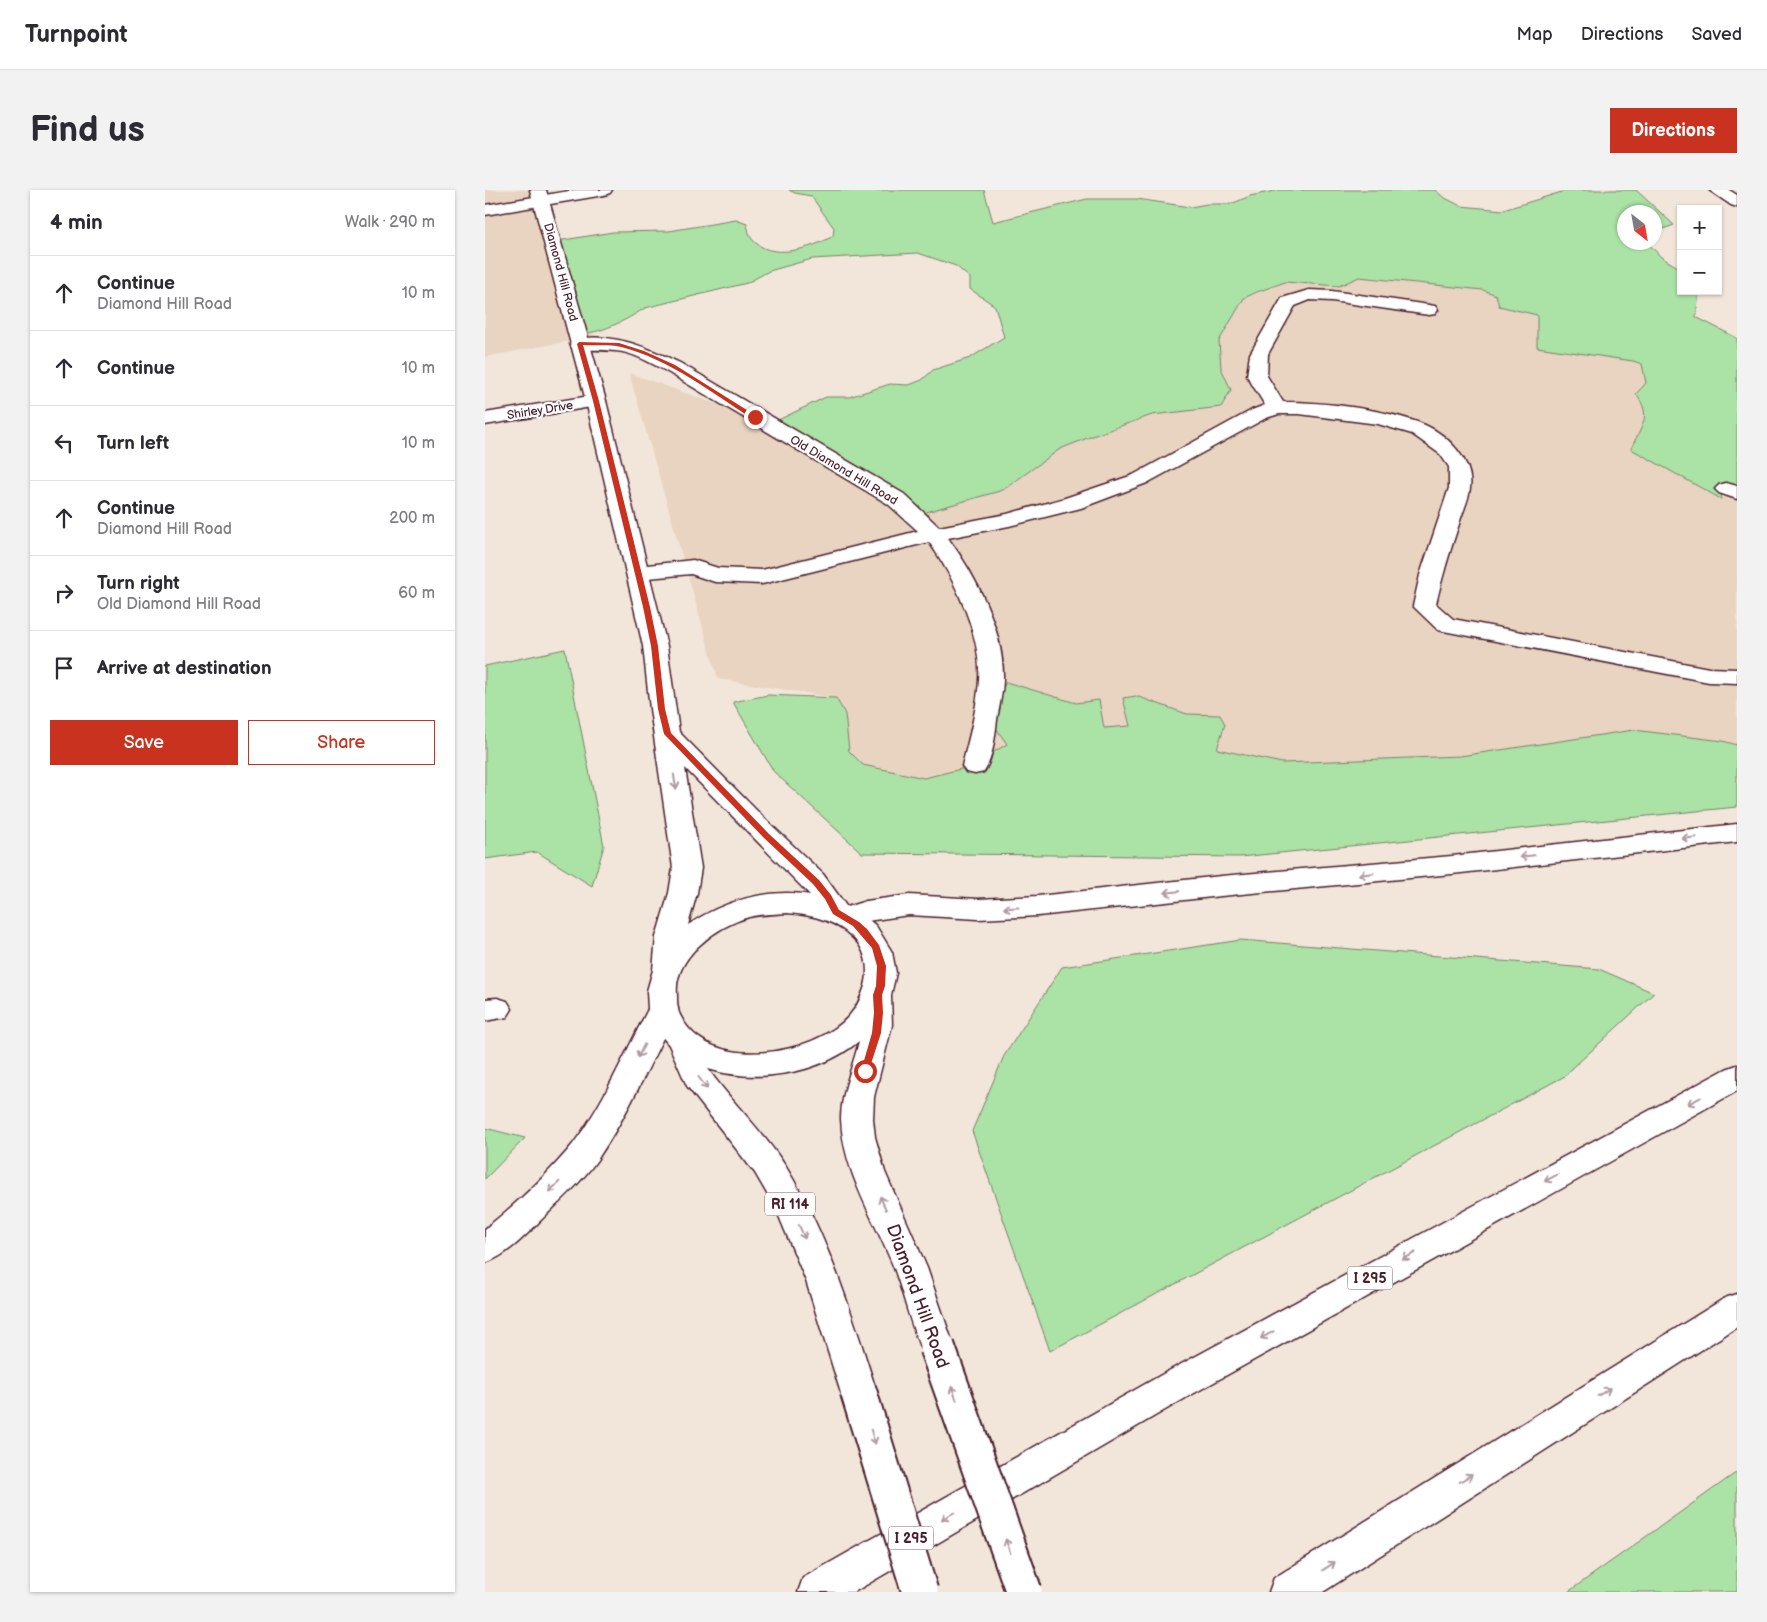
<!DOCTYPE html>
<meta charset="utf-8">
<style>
body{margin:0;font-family:"Balsamiq Sans",sans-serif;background:#f2f2f3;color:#2b2b33}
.controls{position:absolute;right:15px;top:15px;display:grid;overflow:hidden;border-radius:0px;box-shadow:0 1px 4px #0004}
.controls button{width:45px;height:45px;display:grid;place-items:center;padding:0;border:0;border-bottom:1px solid #e1e1e2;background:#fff;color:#2b2b33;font:25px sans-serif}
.compass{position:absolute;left:1132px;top:15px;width:45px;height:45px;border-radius:50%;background:#fff;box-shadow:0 1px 4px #0004;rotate:149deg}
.stop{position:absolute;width:15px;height:15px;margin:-11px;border:4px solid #c8321e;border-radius:50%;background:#fff}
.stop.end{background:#c8321e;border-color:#fff;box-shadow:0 1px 5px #0008}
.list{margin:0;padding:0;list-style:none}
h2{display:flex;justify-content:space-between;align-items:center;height:65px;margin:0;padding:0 20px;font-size:21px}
h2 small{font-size:16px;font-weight:400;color:#7c7c81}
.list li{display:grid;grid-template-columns:32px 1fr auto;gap:15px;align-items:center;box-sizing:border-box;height:75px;padding:0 20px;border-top:1px solid #e1e1e2}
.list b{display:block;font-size:19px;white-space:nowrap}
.list p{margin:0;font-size:16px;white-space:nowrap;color:#7c7c81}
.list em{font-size:16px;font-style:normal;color:#7c7c81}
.actions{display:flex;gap:10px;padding:15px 20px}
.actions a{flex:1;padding:11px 0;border:1px solid #c8321e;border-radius:0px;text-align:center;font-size:18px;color:#c8321e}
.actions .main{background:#c8321e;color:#fff}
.icon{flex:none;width:28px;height:28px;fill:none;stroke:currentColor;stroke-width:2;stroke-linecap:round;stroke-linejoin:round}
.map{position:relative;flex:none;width:1252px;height:1402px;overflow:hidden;border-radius:0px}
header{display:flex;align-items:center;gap:30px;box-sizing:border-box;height:70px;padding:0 25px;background:#fff;border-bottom:1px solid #e1e1e2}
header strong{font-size:24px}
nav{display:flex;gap:28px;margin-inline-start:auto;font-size:18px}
.intro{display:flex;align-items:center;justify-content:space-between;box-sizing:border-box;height:120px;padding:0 30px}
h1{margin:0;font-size:35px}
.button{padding:12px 22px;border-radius:0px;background:#c8321e;color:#fff;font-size:18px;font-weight:700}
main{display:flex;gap:30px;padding:0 30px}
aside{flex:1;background:#fff;border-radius:0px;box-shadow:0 1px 4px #0004}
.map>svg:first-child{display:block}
</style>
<header>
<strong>Turnpoint</strong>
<nav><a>Map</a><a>Directions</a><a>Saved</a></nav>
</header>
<div class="intro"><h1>Find us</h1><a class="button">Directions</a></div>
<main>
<aside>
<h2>4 min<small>Walk · 290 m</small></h2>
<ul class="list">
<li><svg class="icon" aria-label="ahead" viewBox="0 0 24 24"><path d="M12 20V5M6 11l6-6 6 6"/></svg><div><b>Continue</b><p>Diamond Hill Road</p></div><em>10 m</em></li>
<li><svg class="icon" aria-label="ahead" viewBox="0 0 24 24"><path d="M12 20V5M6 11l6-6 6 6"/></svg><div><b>Continue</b></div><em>10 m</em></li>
<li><svg class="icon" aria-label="left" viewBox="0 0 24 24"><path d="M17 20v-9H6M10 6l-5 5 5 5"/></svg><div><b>Turn left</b></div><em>10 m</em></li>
<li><svg class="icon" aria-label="ahead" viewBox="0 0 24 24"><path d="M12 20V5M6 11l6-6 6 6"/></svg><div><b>Continue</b><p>Diamond Hill Road</p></div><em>200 m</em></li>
<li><svg class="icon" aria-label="right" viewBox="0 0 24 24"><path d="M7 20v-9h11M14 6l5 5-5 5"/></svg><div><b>Turn right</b><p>Old Diamond Hill Road</p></div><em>60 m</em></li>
<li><svg class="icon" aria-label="arrive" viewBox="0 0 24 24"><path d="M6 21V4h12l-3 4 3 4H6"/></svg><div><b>Arrive at destination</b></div></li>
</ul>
<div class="actions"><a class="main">Save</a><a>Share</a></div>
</aside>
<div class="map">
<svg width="1252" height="1402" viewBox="0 0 1252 1402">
<rect width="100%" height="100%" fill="#f2e6da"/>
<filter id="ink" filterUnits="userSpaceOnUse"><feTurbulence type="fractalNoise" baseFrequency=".02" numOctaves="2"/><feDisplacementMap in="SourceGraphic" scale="10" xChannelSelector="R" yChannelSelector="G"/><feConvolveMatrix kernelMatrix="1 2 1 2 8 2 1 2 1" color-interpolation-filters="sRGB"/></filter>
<g filter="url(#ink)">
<path fill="#e8d4c0" d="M 0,0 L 47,0 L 100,143 L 106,143 L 111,146 L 0,167 Z
M 874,87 L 998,100 L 1157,174 L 1161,193 L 1151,204 L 1159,216 L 1161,226 L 1236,309 L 1238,297 L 1252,295 L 1252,555 L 1238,551 L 1149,540 L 975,566 L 797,573 L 732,559 L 740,534 L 735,525 L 702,524 L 651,506 L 638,508 L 645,536 L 619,539 L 614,510 L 591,513 L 521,492 L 523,554 L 484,577 L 439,588 L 378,575 L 364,561 L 360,524 L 351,508 L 233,489 L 144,183 L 288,234 L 518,300 L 575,259 L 610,245 L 667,225 L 736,217 L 746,200 L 736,178 L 734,151 L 759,108 L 800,92 L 854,96 Z"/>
<path fill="#abe2a5" stroke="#7a8068" d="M 304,0 L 499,0 L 508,32 L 602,9 L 652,9 L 705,17 L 722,14 L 746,14 L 765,6 L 794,0 L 950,0 L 958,7 L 976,16 L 1018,20 L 1083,0 L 1151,0 L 1189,35 L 1170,42 L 1170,22 L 1140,22 L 1140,52 L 1163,53 L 1176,67 L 1196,79 L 1196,101 L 1214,101 L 1211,127 L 1252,148 L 1252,295 L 1238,297 L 1236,309 L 1146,259 C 1156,236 1168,227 1151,204 L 1161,193 L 1157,174 L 1148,171 L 1052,157 L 1052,125 L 1014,116 L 1011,105 L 998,100 L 874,87 L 854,96 L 800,92 L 772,102 L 759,108 L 734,151 L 736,178 L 746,200 L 736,217 L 667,225 L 610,245 L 575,259 L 518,300 L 431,325 L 289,232 L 341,207 L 364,207 L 405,194 L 424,195 L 437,190 L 448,180 L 485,168 L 519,147 L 510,116 L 485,99 L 485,88 L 471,76 L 433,63 L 327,69 L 284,81 L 262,93 L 160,118 C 147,127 117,143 100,143 L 66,52 L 128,42 L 184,41 L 251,30 L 262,34 C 263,38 264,46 267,49 C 285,72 328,58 348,46 L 349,38 L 326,6 L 310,3 Z
M 80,459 L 119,656 L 107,696 L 52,662 L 0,669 L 0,476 Z
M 521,492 L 591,513 L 614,510 L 619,538 L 645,536 L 638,508 L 651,506 L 702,524 L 735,525 L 740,534 L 732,559 L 797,573 L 975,566 L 1149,540 L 1238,551 L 1252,555 L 1252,617 L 755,667 L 377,663 L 289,582 L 248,512 L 283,505 L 351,508 L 360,524 L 364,561 L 378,575 L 439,588 L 484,577 L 522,554 L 503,527 Z
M 756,750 L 1114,779 L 1169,803 L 1078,887 L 565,1161 L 487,941 L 519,866 L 577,777 Z
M 0,938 L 40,948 L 0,989 Z
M 1252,1282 L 1252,1402 L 1083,1402 Z"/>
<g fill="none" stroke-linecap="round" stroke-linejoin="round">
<defs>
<path id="minor" d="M 90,0 L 127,0 L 125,3 L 119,5 L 0,25 L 0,15 Z
M 1224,0 L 1244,0 L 1252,5 L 1252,17 L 1246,15 Z
M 824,100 L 847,101 L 944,115 L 950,116 L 953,120 L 950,124 L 944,125 L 847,111 L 825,110 L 810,116 L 783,164 L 782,186 L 798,212 C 840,212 901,219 940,235 C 963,245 989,272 985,298 C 984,310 977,323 974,334 C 965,361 957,387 951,414 L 968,429 L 1224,478 L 1252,479 L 1252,493 L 1224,492 L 953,440 L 928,416 L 935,385 L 964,298 L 964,277 L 955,264 L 927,244 L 893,234 L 814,224 L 794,224 L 781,228 L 662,293 L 596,318 L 524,336 L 463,348 C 491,386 519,440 518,488 C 518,502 514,517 512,530 C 510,546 508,568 499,582 L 490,584 L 481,582 L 477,576 C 484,548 492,519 494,490 C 497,446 469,387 444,352 L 277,394 L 230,392 L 206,384 L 152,389 L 144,387 L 141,382 L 144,377 L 208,370 L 233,378 L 277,380 L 433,341 L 403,314 L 181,181 C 166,173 148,162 130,161 C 116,159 101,161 87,158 L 85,154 L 87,150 C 125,141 162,157 195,173 L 419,304 L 454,337 L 522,324 L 580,308 L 648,285 L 767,220 L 780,215 L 762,186 L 765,164 L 797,108 Z
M 111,205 L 118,207 L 121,211 L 118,215 L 0,235 L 0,223 Z
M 1241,293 L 1252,296 L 1252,309 L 1234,303 L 1230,299 L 1234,295 Z
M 12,808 L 22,811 L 27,819 L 22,827 L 0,831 L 0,809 Z"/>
<path id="major" d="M 45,0 L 61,0 L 121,211 L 182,456 L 194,542 L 278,627 L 338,684 L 361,716 L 377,724 L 391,736 L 407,762 L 411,783 L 406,805 L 407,835 L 389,907 L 388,929 L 390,947 L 400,982 L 442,1078 L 469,1157 L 464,1168 L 452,1173 L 440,1168 C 426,1139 420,1108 409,1078 C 390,1030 358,982 356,929 C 356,902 368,877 374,851 C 335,884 272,894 223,879 C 247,913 279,942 301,977 C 343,1046 367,1124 391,1200 L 386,1211 L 373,1216 L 360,1211 L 355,1200 L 321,1091 L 291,1019 L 270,983 L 202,896 L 184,855 L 175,844 L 163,819 L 162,801 L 168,780 L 171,747 L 184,703 L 188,678 L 165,519 L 158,456 L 101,211 ZM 200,578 L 325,705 C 282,698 238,711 203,735 L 212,703 L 216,678 ZM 302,723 C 330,725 354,731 373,753 C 382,765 384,782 380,796 C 376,808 372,817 364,826 C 329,866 224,883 196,827 C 192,820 192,813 192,805 C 188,767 232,736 264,727 C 276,724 290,724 302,723 Z"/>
<path id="highway" d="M 1252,634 L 1252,652 L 967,684 L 736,706 L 553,726 L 493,729 L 424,725 L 382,731 L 362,737 L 352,734 L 348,727 L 352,720 L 381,711 L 424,705 L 493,709 L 553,706 L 736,686 L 967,666 Z
M 178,807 L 188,810 L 193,818 C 167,869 144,923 112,970 C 96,993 74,1012 54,1032 C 39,1047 21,1066 0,1073 L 0,1039 C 31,1014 62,986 88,954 C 119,914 143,856 168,810 Z
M 1252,875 L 1252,901 L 704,1206 L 369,1402 L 313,1402 L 318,1388 L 678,1184 L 1241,879 Z
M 1252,1104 L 1252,1137 L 838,1402 L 784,1402 L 789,1388 L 1240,1108 Z"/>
</defs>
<use href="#minor" stroke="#4a1f2b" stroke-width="3"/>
<use href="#major" stroke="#4a1f2b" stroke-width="3"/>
<use href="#highway" stroke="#4a1f2b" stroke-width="3"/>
<use href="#minor" fill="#fff" fill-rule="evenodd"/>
<use href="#major" fill="#fff" fill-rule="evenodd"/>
<use href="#highway" fill="#fff" fill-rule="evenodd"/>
<defs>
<path id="major-bridge" d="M 452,1157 L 539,1402
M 373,1200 L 435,1402"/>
</defs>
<use href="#major-bridge" stroke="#4a1f2b" stroke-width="39" stroke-linecap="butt"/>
<use href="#major-bridge" stroke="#fff" stroke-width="35"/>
</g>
<defs><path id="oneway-shaft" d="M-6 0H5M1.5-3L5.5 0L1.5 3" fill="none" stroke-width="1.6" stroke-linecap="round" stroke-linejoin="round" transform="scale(1.25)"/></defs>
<g stroke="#ae9aa0">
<use href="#oneway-shaft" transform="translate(190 592) rotate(81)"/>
<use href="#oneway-shaft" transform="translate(1204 648) rotate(174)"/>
<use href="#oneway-shaft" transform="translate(1042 666) rotate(174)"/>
<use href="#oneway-shaft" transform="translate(881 684) rotate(174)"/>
<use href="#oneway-shaft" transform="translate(687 702) rotate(174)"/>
<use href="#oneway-shaft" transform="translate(526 718) rotate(177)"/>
<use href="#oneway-shaft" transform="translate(156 861) rotate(117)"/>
<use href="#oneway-shaft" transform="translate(218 893) rotate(53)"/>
<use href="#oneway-shaft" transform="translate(1209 911) rotate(152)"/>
<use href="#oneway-shaft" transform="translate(1066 988) rotate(152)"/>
<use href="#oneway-shaft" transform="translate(69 997) rotate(135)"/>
<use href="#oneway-shaft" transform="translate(398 1013) rotate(-114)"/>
<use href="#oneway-shaft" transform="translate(317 1042) rotate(66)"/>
<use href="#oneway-shaft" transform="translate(924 1066) rotate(151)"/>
<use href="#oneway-shaft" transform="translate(782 1145) rotate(151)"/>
<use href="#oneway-shaft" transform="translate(1119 1202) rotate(-32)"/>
<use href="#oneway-shaft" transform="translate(469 1203) rotate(-109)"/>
<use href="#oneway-shaft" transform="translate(388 1247) rotate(73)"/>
<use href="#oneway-shaft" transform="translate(981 1288) rotate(-32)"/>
<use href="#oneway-shaft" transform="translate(463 1326) rotate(150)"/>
<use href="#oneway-shaft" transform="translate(523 1356) rotate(-109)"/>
<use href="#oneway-shaft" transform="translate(844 1376) rotate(-33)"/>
</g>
</g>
<path fill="#c8321e" d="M 94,152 L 134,153 L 159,161 L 190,175 L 273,227 L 268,229 C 227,203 184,169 136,157 C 124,154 110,156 98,155 L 114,211 L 165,417 L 173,456 L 180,519 L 186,543 L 284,644 L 334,690 L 346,705 L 354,720 L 374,732 L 382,739 L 394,755 L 401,776 L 400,796 L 397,805 L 398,823 L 396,843 L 383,883 L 377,883 L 376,881 L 387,843 L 389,823 L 388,805 L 391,796 L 392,776 L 387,758 L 368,736 L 348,724 L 340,709 L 328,694 L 279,648 L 179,544 L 173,519 L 166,456 L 158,417 L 108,211 L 92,154 Z"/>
<g text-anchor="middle" stroke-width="4.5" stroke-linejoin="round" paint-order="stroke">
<g font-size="12" fill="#4a1f2b" stroke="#fff">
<text transform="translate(76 82) rotate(75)" y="4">Diamond Hill Road</text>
<text transform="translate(55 220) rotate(-9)" y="4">Shirley Drive</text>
<text transform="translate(359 280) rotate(31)" y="4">Old Diamond Hill Road</text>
</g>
<g fill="#fff" stroke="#80626b" stroke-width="1">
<rect x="280" y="1002.5" width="50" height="23" rx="4"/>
<rect x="862.5" y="1076.5" width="45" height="23" rx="4"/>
<rect x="403.5" y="1336.5" width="45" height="23" rx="4"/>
</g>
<g font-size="14" font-weight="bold" fill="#4a1f2b">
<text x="305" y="1019">RI 114</text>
<text x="885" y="1093">I 295</text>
<text x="426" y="1353">I 295</text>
</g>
<g font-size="18" fill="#4a1f2b" stroke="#fff">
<text transform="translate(433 1106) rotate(70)" y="6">Diamond Hill Road</text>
</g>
</g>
</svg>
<div class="controls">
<button>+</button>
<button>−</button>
</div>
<svg class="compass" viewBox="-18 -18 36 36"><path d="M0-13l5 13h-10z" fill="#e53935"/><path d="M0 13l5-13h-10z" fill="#7c7c81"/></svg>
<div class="stop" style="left:380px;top:881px"></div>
<div class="stop end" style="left:270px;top:227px"></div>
</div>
</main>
